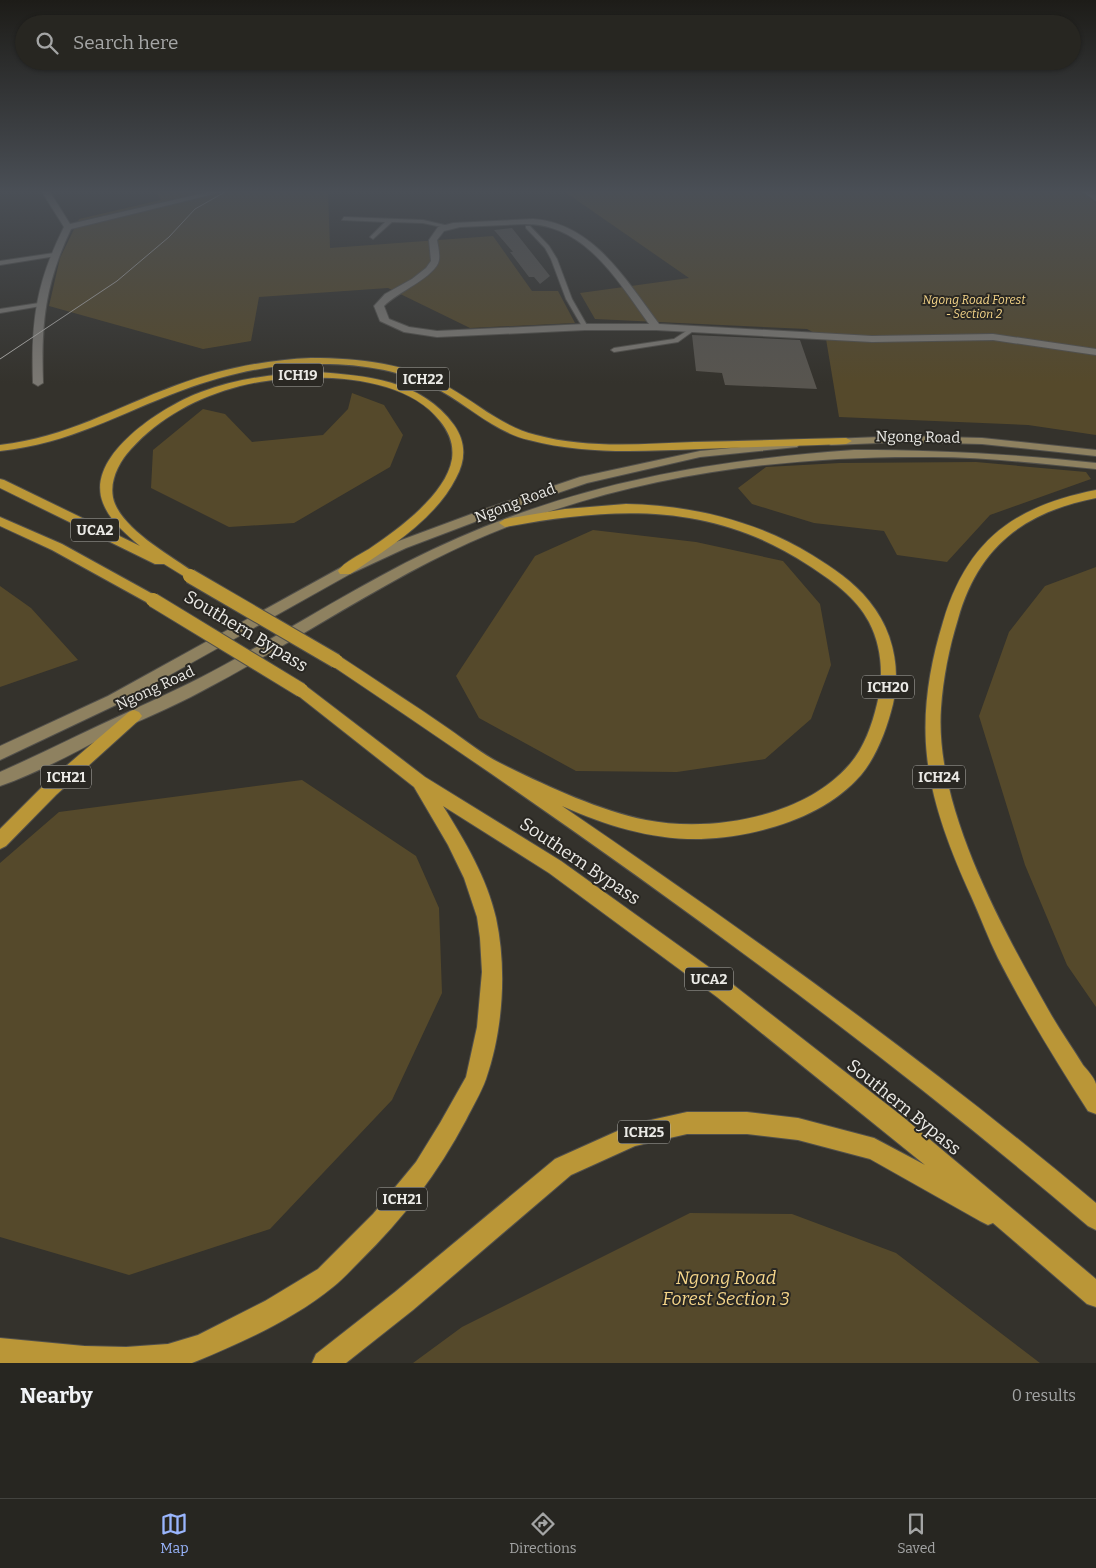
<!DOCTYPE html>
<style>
body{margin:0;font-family:Bitter,serif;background:#33322e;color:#f1f3f6}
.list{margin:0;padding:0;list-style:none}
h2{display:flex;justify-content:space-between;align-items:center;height:65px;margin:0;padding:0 20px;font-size:21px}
h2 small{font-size:16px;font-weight:400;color:#a4a5a5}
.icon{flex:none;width:28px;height:28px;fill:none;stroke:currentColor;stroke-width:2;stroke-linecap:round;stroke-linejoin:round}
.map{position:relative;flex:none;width:1096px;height:1363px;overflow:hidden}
.search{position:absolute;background:#272621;box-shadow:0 1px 4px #0004;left:15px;right:15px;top:15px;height:55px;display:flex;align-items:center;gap:12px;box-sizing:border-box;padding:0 18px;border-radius:28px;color:#a4a5a5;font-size:19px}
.sheet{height:135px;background:#272621}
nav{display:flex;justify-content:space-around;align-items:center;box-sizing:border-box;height:70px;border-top:1px solid #43433f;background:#272621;font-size:14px;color:#a4a5a5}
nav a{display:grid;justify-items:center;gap:2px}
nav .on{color:#99b5fd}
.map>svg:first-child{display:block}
</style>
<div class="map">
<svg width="1096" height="1363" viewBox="0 0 1096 1363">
<rect width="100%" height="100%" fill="#34322c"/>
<path fill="#55492b" d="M 156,192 L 328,192 L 330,248 L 493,236 L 532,291 L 558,291 L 575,323 L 470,328 L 388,288 L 259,297 L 251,341 L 203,349 L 49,306 L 60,258 L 79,219 L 161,200 Z
M 565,192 L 1082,192 L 1096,203 L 1096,435 L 1028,425 L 839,417 L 826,339 L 807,329 L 595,319 L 580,293 L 689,278 Z
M 352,393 L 384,405 L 403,435 L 390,467 L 294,523 L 229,527 L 151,488 L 153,450 L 203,409 L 225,414 L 252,442 L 323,435 L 348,409 Z
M 976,462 L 1086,472 L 1091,479 L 990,515 L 947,562 L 897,555 L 884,531 L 814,523 L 752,504 L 738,488 L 766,467 L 840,463 Z
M 593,530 L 696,542 L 783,561 L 820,604 L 831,665 L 811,719 L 765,759 L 677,772 L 576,771 L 479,718 L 456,676 L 535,556 Z
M 1096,567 L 1096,1007 L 1067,965 L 1025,865 L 979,716 L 1009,632 L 1045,586 Z
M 0,586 L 31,608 L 78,660 L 0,687 Z
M 302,780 L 416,856 L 439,908 L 442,993 L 392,1100 L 270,1229 L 129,1275 L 0,1237 L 0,863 L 59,812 Z
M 690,1213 L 792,1214 L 896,1253 L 1040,1363 L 413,1363 L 462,1327 Z"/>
<path fill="#58554f" d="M 512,228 L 550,276 L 540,284 L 534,277 L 529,277 L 510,252 L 513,252 L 494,230 Z
M 692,335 L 800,340 L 817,389 L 725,385 L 722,373 L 696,371 Z"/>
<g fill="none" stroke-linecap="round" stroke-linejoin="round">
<defs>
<path id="lane" d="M 344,217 L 423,220 L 449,226 L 446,228 L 423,223 L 392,222 L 373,239 L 370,237 L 385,222 L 342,220 Z
M 526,226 L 530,226 L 549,246 L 557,259 L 572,299 L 588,327 L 587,328 L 583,328 L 566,299 L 551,259 L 545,248 L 526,228 Z
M 54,253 L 57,255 L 56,256 L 0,265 L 0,261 Z
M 39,303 L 42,305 L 41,306 L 0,313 L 0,309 Z
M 691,328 L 696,329 L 678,342 L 614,352 L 611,350 L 614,348 L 674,339 Z"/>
<path id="street" d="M 42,192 L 50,192 L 70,224 L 208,192 L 222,192 L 71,229 C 45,284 41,323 43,383 L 38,386 L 33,383 C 31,321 36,283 64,227 Z
M 1083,192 L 1092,192 L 1096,195 L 1096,201 Z
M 533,219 C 593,223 626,280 659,324 L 872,336 L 993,334 L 1096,349 L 1096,355 L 993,340 L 872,342 L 656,330 L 585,330 L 437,337 L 404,332 L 380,321 L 374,306 L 385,294 L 412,279 L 426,268 L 431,261 L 429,240 L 438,227 L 453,223 ZM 525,224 C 585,224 617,280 649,324 L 585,324 L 437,331 L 409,327 L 389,319 L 384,306 C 396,293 437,276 439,260 C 440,254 438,246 437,240 L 444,231 L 460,227 Z"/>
<path id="secondary" d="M 904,436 L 982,438 L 1096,450 L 1096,456 L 982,444 L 904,442 L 831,445 L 825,442 L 831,439 Z
M 793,442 L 799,445 L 797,447 L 700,457 L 587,483 L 493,515 L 406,548 L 350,574 L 118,704 L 0,760 L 0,746 L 108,696 L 340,568 L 396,542 L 485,509 L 580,477 L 700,451 Z
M 854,450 C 937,450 1014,454 1096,463 L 1096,469 C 1042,464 987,457 932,457 C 760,455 586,482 431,561 C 353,601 280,650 202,691 C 171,708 138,721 106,736 C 72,754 37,773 0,786 L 0,772 C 43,753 84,732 126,713 C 160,697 194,682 226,664 C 303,622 377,573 458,538 C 587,481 715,460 854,450 Z"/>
<path id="highway" d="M 311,358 C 359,358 408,363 450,388 C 478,404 503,427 536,435 C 588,449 641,444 694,442 C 745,441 795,439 846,438 L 852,441 L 846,444 C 797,446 749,447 700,449 C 642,451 586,455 529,440 C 495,432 470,407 441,391 C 402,369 357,363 313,364 C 269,364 224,375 183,390 C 118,414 72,443 0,451 L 0,445 C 68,437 114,408 177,385 C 220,369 265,360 311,358 Z
M 314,372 C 365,375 422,380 454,425 C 466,442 466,460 456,478 C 435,520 387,549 350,574 L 340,574 L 338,571 C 344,562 359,555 369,549 C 397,530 446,495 452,459 C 454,444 449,432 440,421 C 401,370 296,372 240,386 C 198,397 160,417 131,449 C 118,463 107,485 115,504 C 127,532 171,556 195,573 L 197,576 L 195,579 L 190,580 L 164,564 L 155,564 L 0,488 L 0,479 L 4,480 L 140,546 C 126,534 110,521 103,503 C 84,455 165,405 201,392 C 238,378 275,374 314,372 Z
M 1096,490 L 1096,498 C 1024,512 978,547 958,619 C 949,648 943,679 941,708 C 934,806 1002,928 1049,1011 C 1059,1029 1072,1047 1083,1065 C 1087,1070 1094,1077 1096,1084 C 1096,1092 1096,1105 1096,1114 L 1088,1111 C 1056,1061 1025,1011 998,958 C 988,938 980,916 971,896 C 951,852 932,804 927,756 C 922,711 930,664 943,622 C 967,540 1015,506 1096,490 Z
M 626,504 C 689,505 758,521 812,555 C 833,568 854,582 869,601 C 893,630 901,668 893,704 C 887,728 877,756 861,775 C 824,818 756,837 701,839 C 652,840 607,826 562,806 C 745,931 926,1060 1096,1203 L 1096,1230 L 1088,1226 C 850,1023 591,839 331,665 L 329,661 L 331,657 L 336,656 L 341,657 C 377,681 413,704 449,729 C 465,740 482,754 500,763 C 545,785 597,810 646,820 C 711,833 804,817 849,765 C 864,748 872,725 877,704 C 884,677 882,647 869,622 C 856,597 831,580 808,565 C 711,501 614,507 505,527 L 499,523 L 505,519 L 565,509 Z
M 0,517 L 62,544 L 158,597 L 160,600 L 158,603 L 148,603 L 52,550 L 0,526 Z
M 301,684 L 306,686 L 425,777 L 561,861 L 731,983 L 903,1117 L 1096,1279 L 1096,1307 L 1087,1304 L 993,1223 L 988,1225 L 980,1221 L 870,1159 L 798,1140 L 747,1134 L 687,1134 L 635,1146 L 571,1175 L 413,1310 L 346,1363 L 312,1363 L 316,1354 L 395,1292 L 555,1159 L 633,1124 L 687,1112 L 747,1112 L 798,1118 L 874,1138 L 925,1165 L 717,997 L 549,873 L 443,806 C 465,841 487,878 496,918 C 507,969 503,1030 486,1079 C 481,1093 473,1106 466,1120 C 438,1173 403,1219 360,1261 C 351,1270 343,1279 333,1287 C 294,1319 243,1342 197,1361 L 192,1363 L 0,1363 L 0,1338 L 84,1346 L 126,1347 L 168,1344 L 198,1335 L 265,1301 L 318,1269 L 373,1214 L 416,1162 L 440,1123 L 466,1077 L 477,1027 L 482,972 L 480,938 L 477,917 L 464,878 L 448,845 L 414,787 L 296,694 L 293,690 L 296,686 Z
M 134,710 L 139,712 L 142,716 L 139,720 L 56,795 L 6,846 L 0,849 L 0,829 L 44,785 L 129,712 Z"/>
</defs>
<use href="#lane" stroke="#52504b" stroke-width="2"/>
<use href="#street" stroke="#52504b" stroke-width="2"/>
<use href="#secondary" stroke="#52504b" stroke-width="2"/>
<use href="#highway" stroke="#52504b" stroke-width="2"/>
<use href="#lane" fill="#7b7872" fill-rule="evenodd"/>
<use href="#street" fill="#7b7872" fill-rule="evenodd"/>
<use href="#secondary" fill="#8e8160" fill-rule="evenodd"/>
<use href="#highway" fill="#ba9637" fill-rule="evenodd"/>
<path stroke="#aeaca8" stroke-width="1" d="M 0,359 L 117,281 L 169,237 L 195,209 L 225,192"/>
<defs>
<path id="highway-bridge" d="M 190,576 L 336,661
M 153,600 L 301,690"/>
</defs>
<use href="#highway-bridge" stroke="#52504b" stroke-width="16" stroke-linecap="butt"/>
<use href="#highway-bridge" stroke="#ba9637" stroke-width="14"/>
</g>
<linearGradient id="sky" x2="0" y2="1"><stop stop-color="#1d1c18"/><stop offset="0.5" stop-color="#4a4f56"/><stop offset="1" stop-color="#4a4f56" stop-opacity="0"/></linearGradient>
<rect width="1096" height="383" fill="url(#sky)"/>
<g text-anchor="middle" stroke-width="4" stroke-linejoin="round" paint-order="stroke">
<g font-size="12" font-style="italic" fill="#f5d589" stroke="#2a2823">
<text x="974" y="304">Ngong Road Forest<tspan x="974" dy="14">- Section 2</tspan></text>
</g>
<g fill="#2a2823" stroke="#b1b0ac" stroke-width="1">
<rect x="273" y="363.5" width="50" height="23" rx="4"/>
<rect x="397" y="367.5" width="52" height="23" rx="4"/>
<rect x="71" y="518.5" width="48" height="23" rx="4"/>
<rect x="862" y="675.5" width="52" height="23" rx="4"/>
<rect x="41" y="765.5" width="50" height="23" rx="4"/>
<rect x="913" y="765.5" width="52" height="23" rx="4"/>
<rect x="685" y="967.5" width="48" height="23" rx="4"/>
<rect x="618" y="1120.5" width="52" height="23" rx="4"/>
<rect x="377" y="1187.5" width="50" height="23" rx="4"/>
</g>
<g font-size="14" font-weight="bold" fill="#ebeae6">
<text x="298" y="380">ICH19</text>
<text x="423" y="384">ICH22</text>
<text x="95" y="535">UCA2</text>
<text x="888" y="692">ICH20</text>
<text x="66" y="782">ICH21</text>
<text x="939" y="782">ICH24</text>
<text x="709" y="984">UCA2</text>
<text x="644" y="1137">ICH25</text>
<text x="402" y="1204">ICH21</text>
</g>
<g font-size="15" fill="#ebeae6" stroke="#2a2823">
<text transform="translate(918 437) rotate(1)" y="5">Ngong Road</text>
<text transform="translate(515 503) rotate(-21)" y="5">Ngong Road</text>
<text transform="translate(155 688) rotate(-25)" y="5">Ngong Road</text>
</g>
<g font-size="18" fill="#ebeae6" stroke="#2a2823">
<text transform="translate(246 631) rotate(31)" y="6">Southern Bypass</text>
<text transform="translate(580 861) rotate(34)" y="6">Southern Bypass</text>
<text transform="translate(904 1107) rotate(39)" y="6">Southern Bypass</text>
</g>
<g font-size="18" font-style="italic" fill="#f5d589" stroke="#2a2823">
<text x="726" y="1284">Ngong Road<tspan x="726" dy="21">Forest Section 3</tspan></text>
</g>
</g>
</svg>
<div class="search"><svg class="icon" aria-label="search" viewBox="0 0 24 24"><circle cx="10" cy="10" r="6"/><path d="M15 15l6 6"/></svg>Search here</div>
</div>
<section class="sheet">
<h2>Nearby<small>0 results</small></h2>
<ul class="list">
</ul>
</section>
<nav>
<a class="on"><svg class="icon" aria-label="map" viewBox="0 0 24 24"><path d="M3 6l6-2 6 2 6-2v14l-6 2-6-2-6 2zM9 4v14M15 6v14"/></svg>Map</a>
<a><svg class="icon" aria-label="directions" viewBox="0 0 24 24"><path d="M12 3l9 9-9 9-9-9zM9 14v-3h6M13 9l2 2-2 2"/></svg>Directions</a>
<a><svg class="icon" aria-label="saved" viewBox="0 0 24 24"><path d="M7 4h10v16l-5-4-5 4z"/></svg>Saved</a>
</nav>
